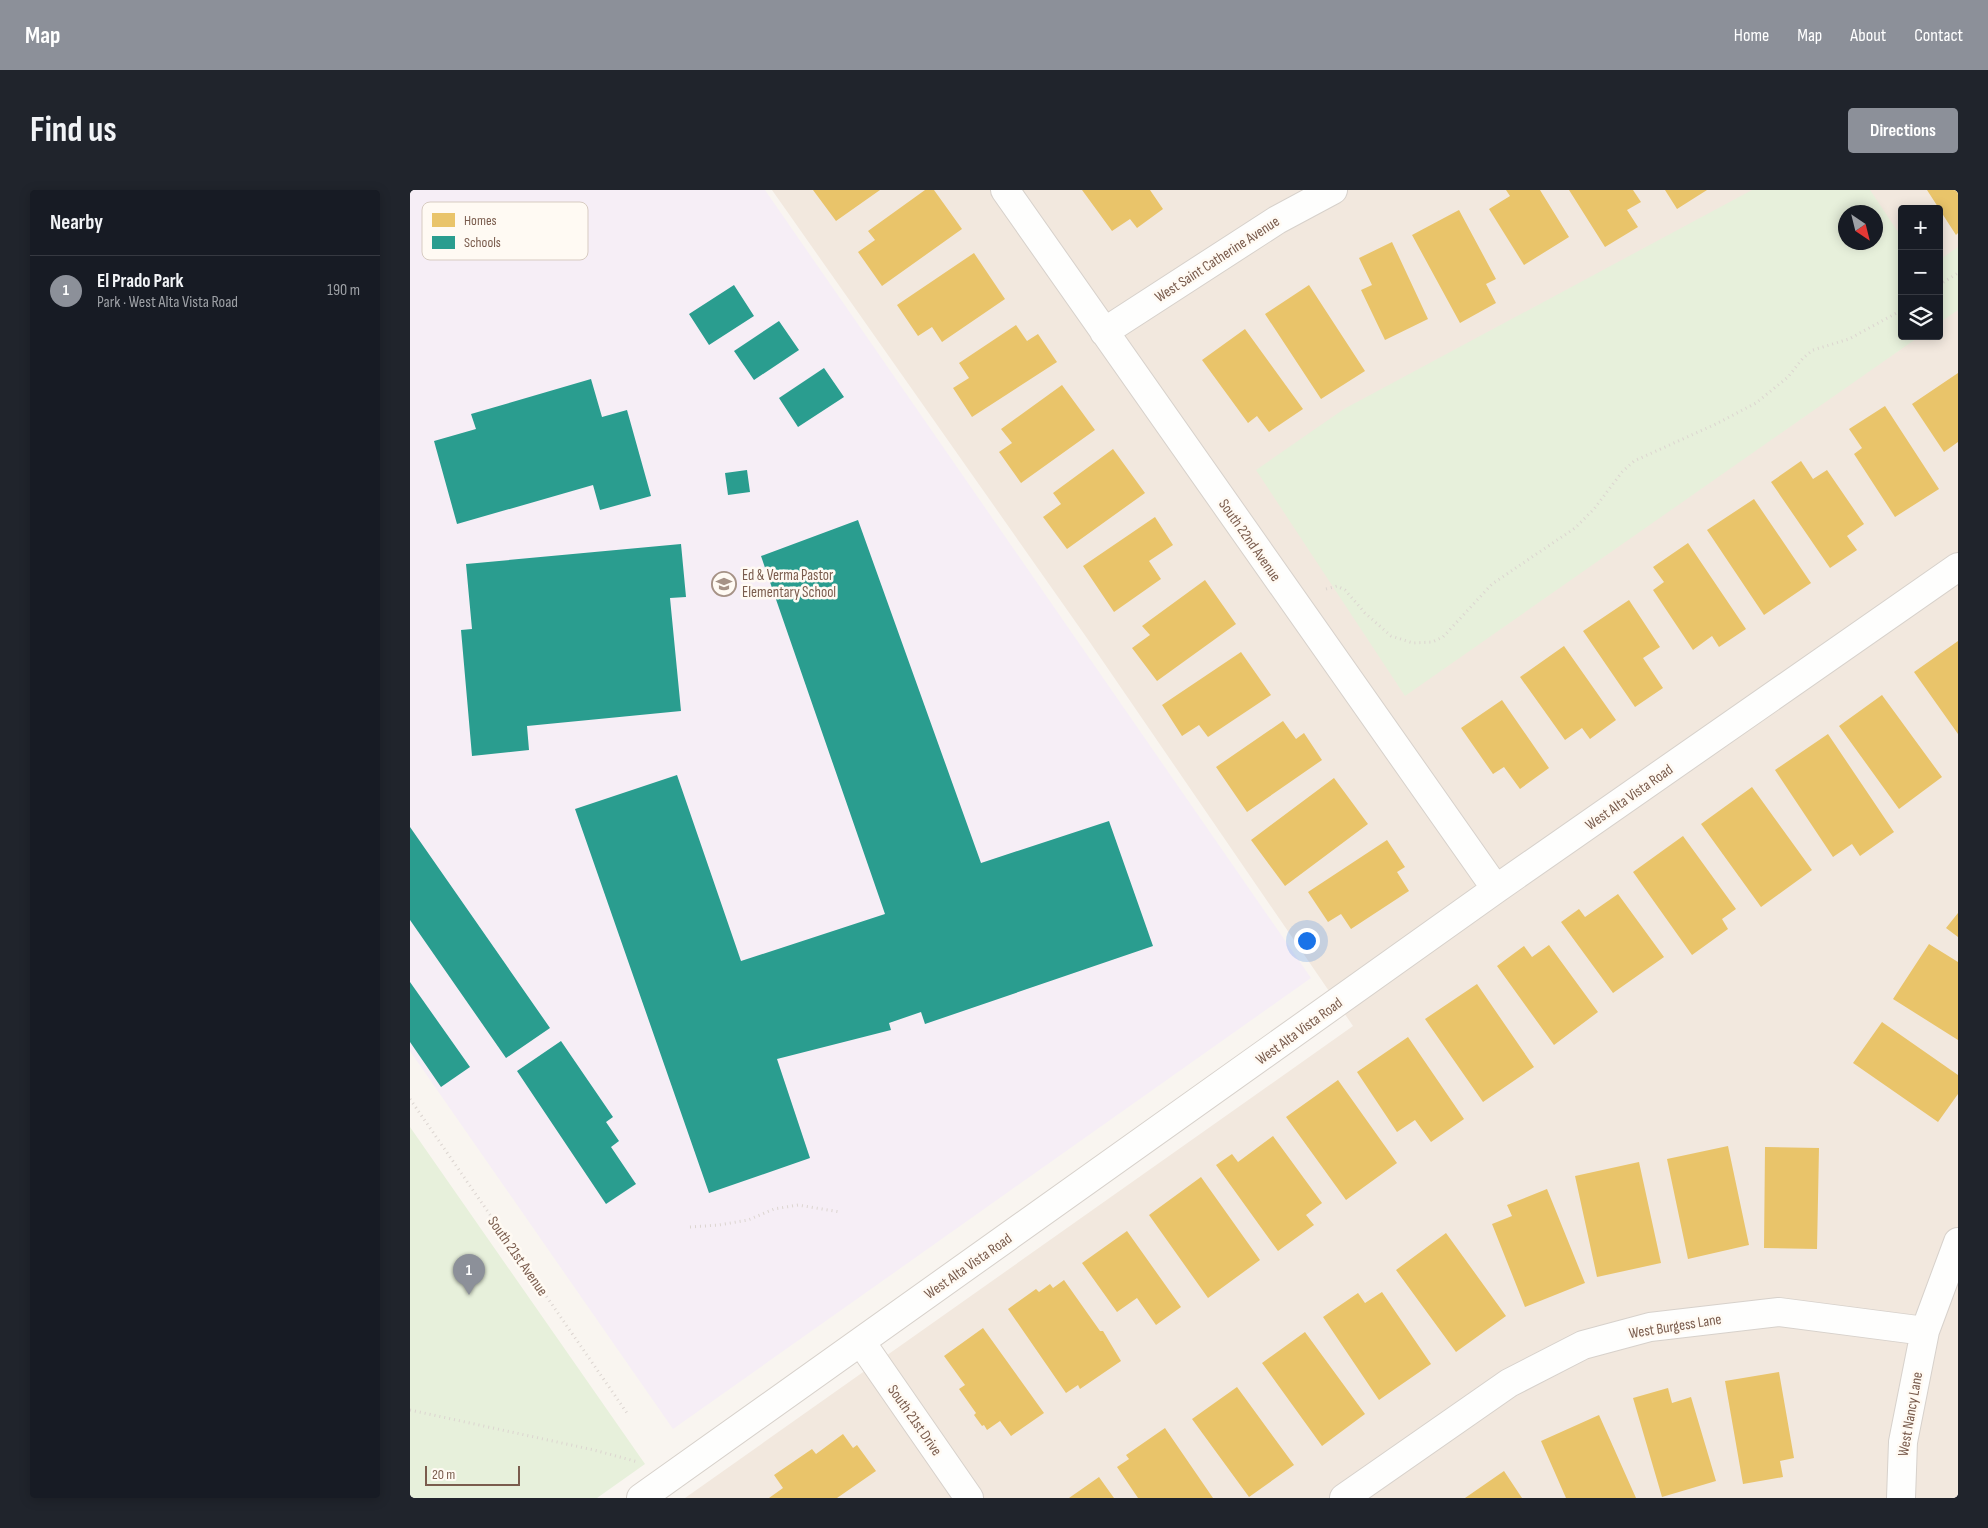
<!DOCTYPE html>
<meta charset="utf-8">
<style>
body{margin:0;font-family:"Sofia Sans Condensed",sans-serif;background:#20242c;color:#f1f3f6}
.controls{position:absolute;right:15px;top:15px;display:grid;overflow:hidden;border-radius:5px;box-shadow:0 2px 12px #0003}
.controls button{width:45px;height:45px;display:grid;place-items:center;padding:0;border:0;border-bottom:1px solid #363941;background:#171b24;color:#f1f3f6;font:25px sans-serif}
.compass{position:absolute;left:1428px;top:15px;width:45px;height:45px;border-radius:50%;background:#171b24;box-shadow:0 2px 12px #0003;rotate:145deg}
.scale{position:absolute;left:15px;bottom:12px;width:95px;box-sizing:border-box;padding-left:5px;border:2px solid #7a5c4d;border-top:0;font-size:14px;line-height:18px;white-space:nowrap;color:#7a5c4d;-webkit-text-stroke:4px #fffaf3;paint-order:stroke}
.you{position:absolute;left:896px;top:750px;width:18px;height:18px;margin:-12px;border:4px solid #fff;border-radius:50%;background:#1a73e8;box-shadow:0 0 0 8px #1a73e833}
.badge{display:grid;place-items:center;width:32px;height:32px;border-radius:50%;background:#8c9099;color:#fff;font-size:16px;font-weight:700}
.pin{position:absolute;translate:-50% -41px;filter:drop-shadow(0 1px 2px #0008)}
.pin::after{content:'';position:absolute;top:26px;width:18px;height:15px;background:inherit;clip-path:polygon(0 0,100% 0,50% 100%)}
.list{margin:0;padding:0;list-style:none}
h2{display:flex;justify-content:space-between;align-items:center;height:65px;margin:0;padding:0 20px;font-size:21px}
h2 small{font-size:16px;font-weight:400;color:#9ea1a6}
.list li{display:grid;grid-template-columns:32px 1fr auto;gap:15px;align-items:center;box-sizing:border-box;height:70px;padding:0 20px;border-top:1px solid #363941}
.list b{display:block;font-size:19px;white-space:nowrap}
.list p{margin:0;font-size:16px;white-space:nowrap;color:#9ea1a6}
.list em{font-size:16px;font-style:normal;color:#9ea1a6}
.icon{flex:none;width:28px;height:28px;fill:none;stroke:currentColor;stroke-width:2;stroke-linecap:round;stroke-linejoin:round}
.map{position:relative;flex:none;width:1548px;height:1308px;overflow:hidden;border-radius:5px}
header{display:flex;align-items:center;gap:30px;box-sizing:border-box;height:70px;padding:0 25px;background:#8c9099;color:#fff}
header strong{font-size:24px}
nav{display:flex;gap:28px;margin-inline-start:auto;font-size:18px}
.intro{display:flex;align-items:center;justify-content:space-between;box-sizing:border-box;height:120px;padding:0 30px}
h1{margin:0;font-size:35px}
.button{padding:12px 22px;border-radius:5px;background:#8c9099;color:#fff;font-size:18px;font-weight:700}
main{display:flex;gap:30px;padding:0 30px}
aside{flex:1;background:#171b24;border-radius:5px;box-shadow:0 2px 12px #0003}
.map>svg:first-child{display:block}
</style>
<header>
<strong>Map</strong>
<nav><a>Home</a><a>Map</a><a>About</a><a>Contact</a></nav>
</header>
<div class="intro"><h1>Find us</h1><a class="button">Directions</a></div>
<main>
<aside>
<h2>Nearby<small></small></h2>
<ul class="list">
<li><span class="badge">1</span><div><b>El Prado Park</b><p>Park · West Alta Vista Road</p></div><em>190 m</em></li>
</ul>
</aside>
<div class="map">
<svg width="1548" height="1308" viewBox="0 0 1548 1308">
<rect width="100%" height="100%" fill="#f9f5f0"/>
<path fill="#f2e8de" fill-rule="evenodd" d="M 362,0 L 1548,0 L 1548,1308 L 275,1308 L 943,836 L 679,451 ZM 1492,19 L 1529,19 L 1529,146 L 1492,146 ZM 1436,22 L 1466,22 L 1466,52 L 1436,52 Z"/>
<path fill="#f6eef6" d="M 0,0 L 355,0 L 901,788 L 263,1239 L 0,861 Z"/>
<path fill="#e7f0db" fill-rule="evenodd" d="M 1342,0 L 1460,0 L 1492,48 L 1492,146 L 1510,146 L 995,506 L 846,280 L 934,219 ZM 1466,22 L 1466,52 L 1436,52 L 1436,22 Z
M 1548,57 L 1548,120 L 1529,133 L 1529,70 Z
M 0,937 L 235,1274 L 187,1308 L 0,1308 Z"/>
<path fill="#e9c46a" d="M 403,0 L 470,0 L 426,31 Z
M 515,0 L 524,0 L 552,39 L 472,96 L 448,62 L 465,50 L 458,41 Z
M 672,0 L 740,0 L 753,19 L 727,38 L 720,29 L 702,41 Z
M 1096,0 L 1130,0 L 1159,47 L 1114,75 L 1079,19 L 1100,6 Z
M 1159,0 L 1223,0 L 1231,12 L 1217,20 L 1228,37 L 1195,57 Z
M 1255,0 L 1297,0 L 1267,19 Z
M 1517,0 L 1548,0 L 1548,43 L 1546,45 Z
M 1049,20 L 1086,89 L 1076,94 L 1086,113 L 1050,133 L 1002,45 Z
M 982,52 L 1018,129 L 975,150 L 951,100 L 962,95 L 949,68 Z
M 564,63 L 595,109 L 532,152 L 522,137 L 508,146 L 487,115 Z
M 899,95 L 955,181 L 911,209 L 855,124 Z
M 606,135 L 617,151 L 628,144 L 647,172 L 562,227 L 543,198 L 559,188 L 549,173 Z
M 835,139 L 893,219 L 859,242 L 847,226 L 838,233 L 792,170 Z
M 1548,183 L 1548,252 L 1534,262 L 1502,214 Z
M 652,195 L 685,240 L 611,293 L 589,262 L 602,253 L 591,239 Z
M 1475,216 L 1529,299 L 1485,327 L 1444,264 L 1452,258 L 1439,239 Z
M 703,259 L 735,303 L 657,359 L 633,327 L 651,314 L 643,303 Z
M 1391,271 L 1403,289 L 1417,280 L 1454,334 L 1437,346 L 1447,360 L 1420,378 L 1361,292 Z
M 1344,309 L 1401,393 L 1354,425 L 1297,340 Z
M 745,327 L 763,355 L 739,371 L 751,389 L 704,422 L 673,376 Z
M 1278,353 L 1336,439 L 1309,457 L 1302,446 L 1283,460 L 1243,400 L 1254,392 L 1243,377 Z
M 795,390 L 826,434 L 747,491 L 722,458 L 740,445 L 732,436 Z
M 1219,410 L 1250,457 L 1233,468 L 1253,498 L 1225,517 L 1173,441 Z
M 1548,451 L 1548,544 L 1504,482 Z
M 1154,456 L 1206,530 L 1180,549 L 1172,538 L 1155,550 L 1110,487 Z
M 831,462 L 861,505 L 798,547 L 789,535 L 772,546 L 752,515 Z
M 1472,505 L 1532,587 L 1489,619 L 1429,536 Z
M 1092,510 L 1139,578 L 1110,599 L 1094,577 L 1083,584 L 1051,538 Z
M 873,531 L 886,549 L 894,543 L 912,570 L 837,622 L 806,577 Z
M 1418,544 L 1484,642 L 1450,666 L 1442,654 L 1423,667 L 1365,580 Z
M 924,588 L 958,634 L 875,696 L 841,650 Z
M 1342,597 L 1402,680 L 1351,717 L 1291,634 Z
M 1273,646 L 1326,719 L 1312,729 L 1318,739 L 1282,765 L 1223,682 Z
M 977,650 L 995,677 L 987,682 L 999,701 L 941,739 L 931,724 L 918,732 L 898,702 Z
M 1208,704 L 1254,767 L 1203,803 L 1151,732 L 1169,719 L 1175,727 Z
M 1548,723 L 1548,747 L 1536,738 Z
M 1519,754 L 1548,772 L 1548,850 L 1483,809 Z
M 1139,755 L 1188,822 L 1144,855 L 1087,776 L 1114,756 L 1122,767 Z
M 1067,794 L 1124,877 L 1073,912 L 1015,829 Z
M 1472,832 L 1548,885 L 1548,904 L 1528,932 L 1443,873 Z
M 998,847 L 1054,929 L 1021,952 L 1005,930 L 987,942 L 947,882 Z
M 928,890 L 987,973 L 936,1010 L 876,927 Z
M 863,946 L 912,1013 L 896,1025 L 904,1035 L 868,1061 L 806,975 L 822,964 L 828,972 Z
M 1318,956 L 1339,1055 L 1278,1069 L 1257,969 Z
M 1355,957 L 1409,958 L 1407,1059 L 1354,1058 Z
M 1229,972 L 1251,1073 L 1187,1087 L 1165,986 Z
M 791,987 L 850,1070 L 798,1108 L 739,1025 Z
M 1137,999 L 1175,1093 L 1115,1117 L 1082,1034 L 1102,1026 L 1097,1015 Z
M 717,1041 L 771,1117 L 746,1135 L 727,1108 L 707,1122 L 672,1073 Z
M 1036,1043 L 1096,1126 L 1046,1162 L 986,1080 Z
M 654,1090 L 690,1141 L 693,1141 L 711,1171 L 670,1199 L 668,1195 L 656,1203 L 598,1119 L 626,1099 L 629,1102 L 640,1094 L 643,1098 Z
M 972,1102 L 1021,1174 L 969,1210 L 913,1127 L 948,1103 L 955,1113 Z
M 573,1138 L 634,1223 L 601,1246 L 590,1231 L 577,1240 L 574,1235 L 572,1236 L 564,1225 L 566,1223 L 549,1199 L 555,1195 L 534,1166 Z
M 895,1142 L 955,1224 L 912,1256 L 852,1173 Z
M 1369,1182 L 1384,1268 L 1370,1271 L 1373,1287 L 1333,1294 L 1315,1191 Z
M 827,1197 L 884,1275 L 839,1307 L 782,1229 Z
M 1258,1198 L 1262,1213 L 1281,1207 L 1306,1291 L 1252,1307 L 1223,1208 Z
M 1189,1225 L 1226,1308 L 1156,1308 L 1131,1251 Z
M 755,1238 L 803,1308 L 728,1308 L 707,1277 L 719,1269 L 716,1265 Z
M 433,1244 L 443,1258 L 447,1255 L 466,1281 L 427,1308 L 359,1308 L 373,1298 L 364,1285 L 402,1259 L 406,1264 Z
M 1094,1281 L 1112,1308 L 1055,1308 Z
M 689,1287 L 704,1308 L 659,1308 Z"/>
<path fill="#2a9d8f" d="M 324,95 L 344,126 L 299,155 L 279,124 Z
M 369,131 L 389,160 L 344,190 L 324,161 Z
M 414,178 L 434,207 L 388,237 L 369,208 Z
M 181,189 L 192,227 L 217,220 L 241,306 L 190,320 L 183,295 L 47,334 L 24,251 L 66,239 L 61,224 Z
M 337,280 L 340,302 L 318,305 L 315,283 Z
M 448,330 L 571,673 L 699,631 L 743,756 L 515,834 L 511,822 L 479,833 L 481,840 L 367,869 L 400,968 L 299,1003 L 165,619 L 267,585 L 331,771 L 475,724 L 351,366 Z
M 271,354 L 276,407 L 260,408 L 271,521 L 117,536 L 119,560 L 62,566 L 51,440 L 62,439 L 56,374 Z
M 0,637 L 140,838 L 96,868 L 0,730 Z
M 0,792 L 60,877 L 31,897 L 0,852 Z
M 151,851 L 203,927 L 196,932 L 209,951 L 201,957 L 226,994 L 196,1014 L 107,881 Z"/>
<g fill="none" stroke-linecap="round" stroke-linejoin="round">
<defs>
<path id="minor" d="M 595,0 L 1086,699
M 694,142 L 867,30 L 923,0
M 451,1152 L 559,1308
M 231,1308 L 1086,699 L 1548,377
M 934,1308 L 1099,1193 L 1173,1155 L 1240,1137 L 1369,1122 L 1515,1141
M 1491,1308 L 1493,1252 L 1515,1141 L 1548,1052"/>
</defs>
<use href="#minor" stroke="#d7d1cb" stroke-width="30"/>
<path stroke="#dcd5d0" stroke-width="3" stroke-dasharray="1 4" stroke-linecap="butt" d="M 1529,95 L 1548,83
M 916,399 L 927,396 L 935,400 L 955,423 L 981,446 L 1003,453 L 1022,452 L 1033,447 L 1082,394 L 1165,338 L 1184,319 L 1212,282 L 1224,271 L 1306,234 L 1346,213 L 1378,187 L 1393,168 L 1403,160 L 1439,149 L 1492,120
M 0,909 L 217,1223
M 280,1037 L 309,1035 L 338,1030 L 364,1019 L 388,1015 L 430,1022
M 0,1220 L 184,1260 L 228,1272"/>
<use href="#minor" stroke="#fefefd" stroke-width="28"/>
</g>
<defs>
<symbol id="school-ring" viewBox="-11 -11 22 22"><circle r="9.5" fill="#fffaf3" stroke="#a69286" stroke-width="1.5"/><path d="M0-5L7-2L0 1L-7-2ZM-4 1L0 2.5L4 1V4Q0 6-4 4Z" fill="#a69286"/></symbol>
</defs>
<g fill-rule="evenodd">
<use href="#school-ring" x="300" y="380" width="28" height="28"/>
</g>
<g text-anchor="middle" stroke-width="5" stroke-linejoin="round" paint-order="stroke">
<g font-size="15" fill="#7a5c4d" stroke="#fffaf3">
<text transform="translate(807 69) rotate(-33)" y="5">West Saint Catherine Avenue</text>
<text transform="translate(840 350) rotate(55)" y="5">South 22nd Avenue</text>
<text transform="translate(1219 607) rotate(-35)" y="5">West Alta Vista Road</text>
<text transform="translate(889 841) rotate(-36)" y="5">West Alta Vista Road</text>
<text transform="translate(108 1066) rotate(55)" y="5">South 21st Avenue</text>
<text transform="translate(558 1076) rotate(-35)" y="5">West Alta Vista Road</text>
<text transform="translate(1265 1136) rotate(-9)" y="5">West Burgess Lane</text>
<text transform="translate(1500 1224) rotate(-80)" y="5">West Nancy Lane</text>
<text transform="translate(505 1230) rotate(55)" y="5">South 21st Drive</text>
</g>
<g font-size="15" fill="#7a5c4d" stroke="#fffaf3" text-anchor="start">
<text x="332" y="390">Ed &amp; Verma Pastor<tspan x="332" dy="17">Elementary School</tspan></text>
</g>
</g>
<rect x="12" y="12" width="166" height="58" rx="8" fill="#fffaf3" stroke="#d7cbc1" stroke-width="1"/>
<rect x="22" y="23" width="23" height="14" fill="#e9c46a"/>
<rect x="22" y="46" width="23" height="13" fill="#2a9d8f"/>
<g font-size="14" fill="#7a5c4d">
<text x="54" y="35">Homes</text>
<text x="54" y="57">Schools</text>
</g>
</svg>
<div class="controls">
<button>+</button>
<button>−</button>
<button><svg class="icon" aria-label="layers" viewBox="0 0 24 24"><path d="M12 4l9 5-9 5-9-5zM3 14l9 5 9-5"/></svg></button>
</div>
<svg class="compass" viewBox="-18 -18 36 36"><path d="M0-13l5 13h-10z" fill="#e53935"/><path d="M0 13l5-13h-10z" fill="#9ea1a6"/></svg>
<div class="scale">20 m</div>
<div class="you"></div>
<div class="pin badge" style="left:59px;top:1105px">1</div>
</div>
</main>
